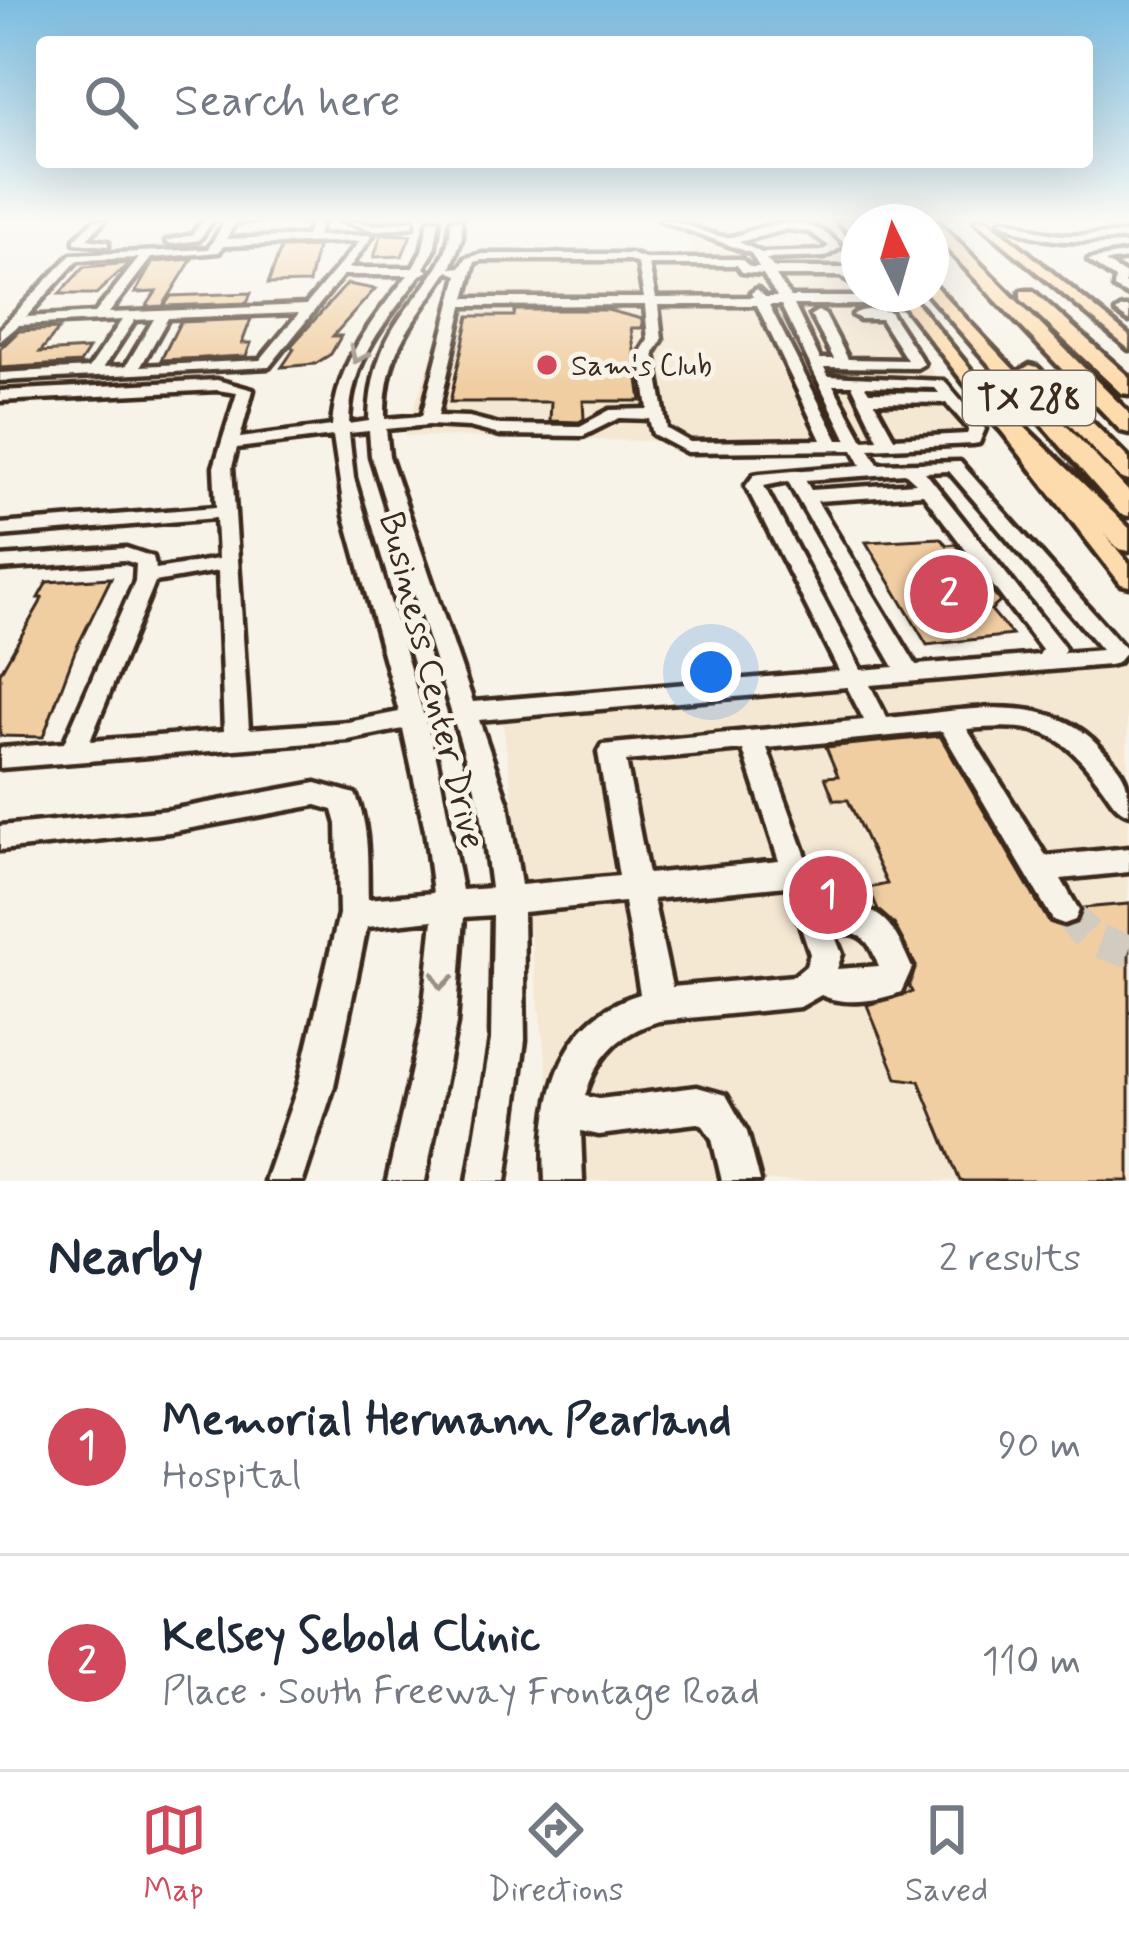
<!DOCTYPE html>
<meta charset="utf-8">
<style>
body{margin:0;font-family:Mynerve,sans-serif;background:#f2f2f3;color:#1f2937}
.compass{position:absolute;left:841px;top:204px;width:108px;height:108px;border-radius:50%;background:#fff;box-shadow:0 12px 48px #0002;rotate:355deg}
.you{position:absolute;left:711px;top:672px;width:42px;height:42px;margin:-30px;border:9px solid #fff;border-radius:50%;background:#1a73e8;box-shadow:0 0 0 18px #1a73e833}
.badge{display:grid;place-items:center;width:78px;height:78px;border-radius:50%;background:#d1495b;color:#fff;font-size:39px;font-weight:700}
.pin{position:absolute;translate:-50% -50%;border:6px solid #fff;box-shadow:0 3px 12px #0006}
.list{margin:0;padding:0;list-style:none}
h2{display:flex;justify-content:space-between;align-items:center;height:156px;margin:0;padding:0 48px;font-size:51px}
h2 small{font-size:39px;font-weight:400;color:#747a83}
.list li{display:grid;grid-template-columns:78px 1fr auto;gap:36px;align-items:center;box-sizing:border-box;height:216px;padding:0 48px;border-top:3px solid #e0e1e3}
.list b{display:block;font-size:45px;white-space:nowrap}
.list p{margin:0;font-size:39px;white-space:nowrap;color:#747a83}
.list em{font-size:39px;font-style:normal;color:#747a83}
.icon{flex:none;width:66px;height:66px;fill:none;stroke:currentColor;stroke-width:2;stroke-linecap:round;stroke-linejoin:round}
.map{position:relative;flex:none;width:1129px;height:1181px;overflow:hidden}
.search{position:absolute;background:#fff;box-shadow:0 12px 48px #0002;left:36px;right:36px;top:36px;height:132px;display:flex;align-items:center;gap:30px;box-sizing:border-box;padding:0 42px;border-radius:12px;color:#747a83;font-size:45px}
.sheet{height:588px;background:#fff}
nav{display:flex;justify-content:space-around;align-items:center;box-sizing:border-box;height:168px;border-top:3px solid #e0e1e3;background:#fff;font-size:33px;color:#747a83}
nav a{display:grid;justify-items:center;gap:6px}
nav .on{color:#d1495b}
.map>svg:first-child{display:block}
</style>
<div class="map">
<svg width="1129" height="1181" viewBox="0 0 1129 1181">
<rect width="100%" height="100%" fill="#f7f3e8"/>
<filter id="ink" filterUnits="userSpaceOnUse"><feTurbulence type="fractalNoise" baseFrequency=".00833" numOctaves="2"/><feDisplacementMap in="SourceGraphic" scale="24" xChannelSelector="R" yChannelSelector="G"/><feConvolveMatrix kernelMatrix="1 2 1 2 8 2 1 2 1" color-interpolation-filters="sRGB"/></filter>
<g filter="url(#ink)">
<path fill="#f5e8d3" d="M 696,220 L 827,220 L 859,266 L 859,294 L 879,294 L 986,448 L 404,436 L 468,253 L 688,253 Z
M 1127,658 L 1129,1181 L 561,1181 L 502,716 Z"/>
<path fill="#f1cea2" stroke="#3b2a1e" stroke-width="3" d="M 381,235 L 386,234 L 411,235 L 402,256 L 374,257 Z
M 317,247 L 309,283 L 268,284 L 281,248 Z
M 192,259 L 163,306 L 146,307 L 156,292 L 135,293 L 153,262 Z
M 129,263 L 96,294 L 59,294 L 84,267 Z
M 347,284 L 375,289 L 333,336 L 341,336 L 331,354 L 315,364 L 282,367 L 294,349 L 291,346 Z
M 251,293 L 247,303 L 164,306 L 171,296 Z
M 515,310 L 607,310 L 642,319 L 642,328 L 631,328 L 641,401 L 583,401 L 584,419 L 579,422 L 550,421 L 551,402 L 450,402 L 469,316 L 514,316 Z
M 251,319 L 242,343 L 251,343 L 246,356 L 161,360 L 180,322 Z
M 59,329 L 40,352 L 89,349 L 80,363 L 0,368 L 0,349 L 19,331 Z
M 940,538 L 947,545 L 956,544 L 1000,602 L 991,610 L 1012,635 L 927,645 L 866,542 Z
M 111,578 L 75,651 L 43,737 L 0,736 L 0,673 L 40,603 L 42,598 L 38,598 L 47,582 Z
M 940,736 L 1049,922 L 1066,928 L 1079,922 L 1083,908 L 1129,904 L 1129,1181 L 960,1181 L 919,1081 L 897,1078 L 867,1005 L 912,992 L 909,986 L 916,966 L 894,924 L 878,910 L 869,888 L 887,884 L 848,800 L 834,800 L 825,777 L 838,776 L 826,747 Z"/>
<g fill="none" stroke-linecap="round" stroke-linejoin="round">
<path stroke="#d1cbc0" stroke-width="33" stroke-dasharray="33 16" stroke-linecap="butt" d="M 1064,910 L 1091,939 L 1129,951"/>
<defs>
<path id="minor" d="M 95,220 L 105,220 L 87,239 L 108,242 L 108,246 L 75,243 L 75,239 Z
M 203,220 L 213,220 L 199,240 L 171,244 L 166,241 L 192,235 Z
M 226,220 L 255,220 L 235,223 L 226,239 L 306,236 L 312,220 L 322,220 L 317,236 L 373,235 L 349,268 L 413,268 L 422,251 L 429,220 L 439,220 L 434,251 L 424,268 L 429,271 L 420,275 C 384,326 351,356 349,424 L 369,421 C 370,385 378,350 399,320 C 422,286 451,264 451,220 L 461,220 L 462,237 L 451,268 L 461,267 L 466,258 L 482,254 L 631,254 L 645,259 L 741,259 L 750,267 L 759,267 L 751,253 L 660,220 C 684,220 702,234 725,237 C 734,238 744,233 753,230 C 786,220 817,219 841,247 L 825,257 L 766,259 L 774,268 L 844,268 L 859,277 L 859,287 L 841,276 L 776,276 L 790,297 L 908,297 L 914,301 L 908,305 L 794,305 L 820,359 L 834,359 L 811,315 L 818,311 L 825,315 L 848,359 L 907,360 L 881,319 L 860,319 L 853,315 C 861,308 879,310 890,312 L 924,364 L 917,368 L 824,367 L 828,376 L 944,381 L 985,429 L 979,443 L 973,444 L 869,449 L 878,464 L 960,462 L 1127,651 L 1117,663 L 1109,665 L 870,685 L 887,718 C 958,712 1048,688 1101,748 C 1125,774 1129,779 1129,814 C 1116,810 1111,799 1103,788 C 1060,729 1039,723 967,729 L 1046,856 L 1129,848 L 1129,872 L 1061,879 L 1079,910 L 1075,920 L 1064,924 L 1053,920 L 942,731 L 767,748 L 824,907 C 881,902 891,920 912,968 L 901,992 C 878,1001 844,1006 821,995 L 800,1007 L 659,1021 C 619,1033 597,1056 585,1096 L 599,1099 L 697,1087 L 726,1095 L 747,1132 L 760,1181 L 722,1181 L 712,1139 L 702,1124 L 697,1123 L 599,1135 L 581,1131 L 583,1181 L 545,1181 C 541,1105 556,1018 640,994 L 624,902 L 523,912 L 525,1040 L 506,1181 L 468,1181 L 491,1040 L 493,915 L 464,917 L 456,1024 L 425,1181 L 387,1181 L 422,1024 L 433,920 L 367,927 L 334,1086 L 303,1181 L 265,1181 L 298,1086 L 339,914 L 337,824 L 333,810 L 316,805 L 170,832 L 0,850 L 0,826 L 170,810 L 316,783 L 355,794 C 370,826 367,864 368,899 L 433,893 L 425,830 L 403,729 L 348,740 L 0,768 L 0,748 L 64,743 L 135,581 L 136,564 L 124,560 L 0,569 L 0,557 L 126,548 L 153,557 L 156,569 L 218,559 L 216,518 L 0,536 L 0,524 L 216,507 L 214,467 L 237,393 L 217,390 L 0,401 L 0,391 L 217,380 L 253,390 L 240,438 L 332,426 C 337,362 370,323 408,275 L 343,275 L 269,367 L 0,381 L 0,373 L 89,368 L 122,320 L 19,325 L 0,341 L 0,329 L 71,255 L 208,249 ZM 787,229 L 810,232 L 829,246 L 822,251 L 762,253 L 739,242 ZM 360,241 L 306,305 L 109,313 L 151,258 L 219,252 L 223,246 ZM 139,258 L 95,313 L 26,317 L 78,260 ZM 482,260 L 629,260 L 638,264 L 644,298 L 465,298 L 475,262 ZM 649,265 L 737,265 L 742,272 L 763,274 L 777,297 L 765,297 L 757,289 L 751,293 L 753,297 L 656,298 ZM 448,271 L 458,275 L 422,416 L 385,419 C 385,348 412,326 448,271 ZM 645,305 L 648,340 L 640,353 L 648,409 L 610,410 L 580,426 L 500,425 L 469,417 L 438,416 L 463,306 ZM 658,305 L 757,305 L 821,440 L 690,442 L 667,429 L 654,353 L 662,340 ZM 769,305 L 781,305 L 847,440 L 838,440 ZM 299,313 L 260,360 L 141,366 L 168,318 ZM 154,319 L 126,366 L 104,367 L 135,320 ZM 833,385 L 852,385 L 878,439 L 863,440 ZM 865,386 L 935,388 L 939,393 L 869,392 ZM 874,402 L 946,403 L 969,429 L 967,434 L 894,438 ZM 619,418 L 649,419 L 653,434 L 687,452 L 853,450 L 861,465 L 760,474 L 754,475 L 746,486 L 839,671 L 473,702 L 389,456 L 386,429 L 429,425 L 469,427 L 500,435 L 583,436 ZM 369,431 L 371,456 L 480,804 L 491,888 L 462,890 L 437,761 L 354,478 L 349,433 ZM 333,436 L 345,516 L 399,712 L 348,722 L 249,729 L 232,467 L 237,448 ZM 949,471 L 1102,650 L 1063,653 L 1065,649 L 1062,644 L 925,472 ZM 905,473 L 916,483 L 811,490 L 805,480 ZM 788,481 L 796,496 L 894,667 L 861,670 L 764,486 ZM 923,494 L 1042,650 L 1039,655 L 916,665 L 817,501 ZM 218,571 L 224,731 L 90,741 L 155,582 ZM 847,687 L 864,720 L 602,745 L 598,752 L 619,876 L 521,885 L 508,804 L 479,720 ZM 743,750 L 779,861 L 648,874 L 626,761 ZM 787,886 L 810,954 L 806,966 L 794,976 L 672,987 L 653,899 ZM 848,933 C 867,934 873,951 879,966 L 837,969 L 842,954 L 834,934 Z
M 341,220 L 375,225 L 413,220 L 413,226 L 375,231 Z
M 1000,220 C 1017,219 1031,230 1048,233 C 1074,238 1102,234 1129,233 L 1129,239 C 1084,242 1038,247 1000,220 Z
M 1129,253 L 1129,259 L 1105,262 L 1126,275 L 1125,284 L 1129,287 L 1129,296 L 1114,288 L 1115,279 L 1088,260 Z
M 1122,308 L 1129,308 L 1129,321 L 1116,312 Z"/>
<path id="major" d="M 837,220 L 849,220 L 859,232 L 859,244 Z
M 975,220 L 988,220 L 1129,336 L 1129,349 Z
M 895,294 L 909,294 L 1129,564 L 1129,586 L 1121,584 Z"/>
<path id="highway" d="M 865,220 L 880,220 L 881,222 L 866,222 Z
M 889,220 L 904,220 L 905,222 L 890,222 Z
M 926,220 L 936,220 L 1129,413 L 1129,433 L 1121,431 L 931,232 L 931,222 Z
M 931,282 L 1129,492 L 1129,516 L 1120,514 L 928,294 Z
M 1021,291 L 1033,291 L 1129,377 L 1129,394 L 1121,393 L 1021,299 Z
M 1030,365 L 1037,367 L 1129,459 L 1129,481 L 1120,478 L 1023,375 L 1020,371 Z
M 999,408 L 1007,410 L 1129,528 L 1129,551 L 1119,549 L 991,420 L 991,410 Z"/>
</defs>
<use href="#minor" stroke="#3b2a1e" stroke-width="9"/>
<use href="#major" stroke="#3b2a1e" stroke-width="9"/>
<use href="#highway" stroke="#3b2a1e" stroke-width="9"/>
<use href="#minor" fill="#f7f3e8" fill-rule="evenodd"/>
<use href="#major" fill="#fedbac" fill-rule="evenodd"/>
<use href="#highway" fill="#fedbac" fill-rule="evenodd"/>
</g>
<defs><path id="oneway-chevron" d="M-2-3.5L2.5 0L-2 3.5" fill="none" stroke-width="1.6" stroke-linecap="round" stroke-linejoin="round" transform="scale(3)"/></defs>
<g stroke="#998e83">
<use href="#oneway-chevron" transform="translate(358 355) rotate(115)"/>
<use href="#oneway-chevron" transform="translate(442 981) rotate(98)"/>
</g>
</g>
<linearGradient id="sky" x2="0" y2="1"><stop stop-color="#7bbce0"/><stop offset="0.57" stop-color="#fbfaf5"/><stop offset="1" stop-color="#fbfaf5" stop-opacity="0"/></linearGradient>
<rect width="1129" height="385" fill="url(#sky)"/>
<circle fill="#d1495b" stroke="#f7f3e8" stroke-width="4.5" cx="547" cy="365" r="12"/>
<g text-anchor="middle" stroke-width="10" stroke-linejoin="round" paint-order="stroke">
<g font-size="30" fill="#3b2a1e" stroke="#f7f3e8" text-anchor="start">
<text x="571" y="375">Sam's Club</text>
</g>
<rect fill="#f7f3e8" stroke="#73665b" stroke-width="3" x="963" y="371" width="132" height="54" rx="9"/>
<g font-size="33" font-weight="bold" fill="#3b2a1e">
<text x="1029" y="410">TX 288</text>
</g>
<g font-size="36" fill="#3b2a1e" stroke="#f7f3e8">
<text transform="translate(434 680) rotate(76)" y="13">Business Center Drive</text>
</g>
</g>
</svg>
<svg class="compass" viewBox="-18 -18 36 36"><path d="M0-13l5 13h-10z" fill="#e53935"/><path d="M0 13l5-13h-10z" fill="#747a83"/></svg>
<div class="you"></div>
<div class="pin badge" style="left:828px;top:895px">1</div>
<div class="pin badge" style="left:949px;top:594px">2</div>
<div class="search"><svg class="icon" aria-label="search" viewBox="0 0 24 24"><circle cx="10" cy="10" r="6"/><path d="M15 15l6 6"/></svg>Search here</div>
</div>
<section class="sheet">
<h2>Nearby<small>2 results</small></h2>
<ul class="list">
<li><span class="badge">1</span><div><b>Memorial Hermann Pearland</b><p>Hospital</p></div><em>90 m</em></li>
<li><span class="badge">2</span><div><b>Kelsey Sebold Clinic</b><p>Place · South Freeway Frontage Road</p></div><em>110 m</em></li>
</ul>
</section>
<nav>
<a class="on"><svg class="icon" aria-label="map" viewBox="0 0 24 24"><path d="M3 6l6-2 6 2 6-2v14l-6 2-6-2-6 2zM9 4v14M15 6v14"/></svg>Map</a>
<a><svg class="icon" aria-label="directions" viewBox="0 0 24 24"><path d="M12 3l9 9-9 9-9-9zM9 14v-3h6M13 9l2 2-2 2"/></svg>Directions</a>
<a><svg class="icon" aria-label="saved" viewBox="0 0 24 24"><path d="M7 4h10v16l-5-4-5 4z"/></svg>Saved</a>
</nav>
